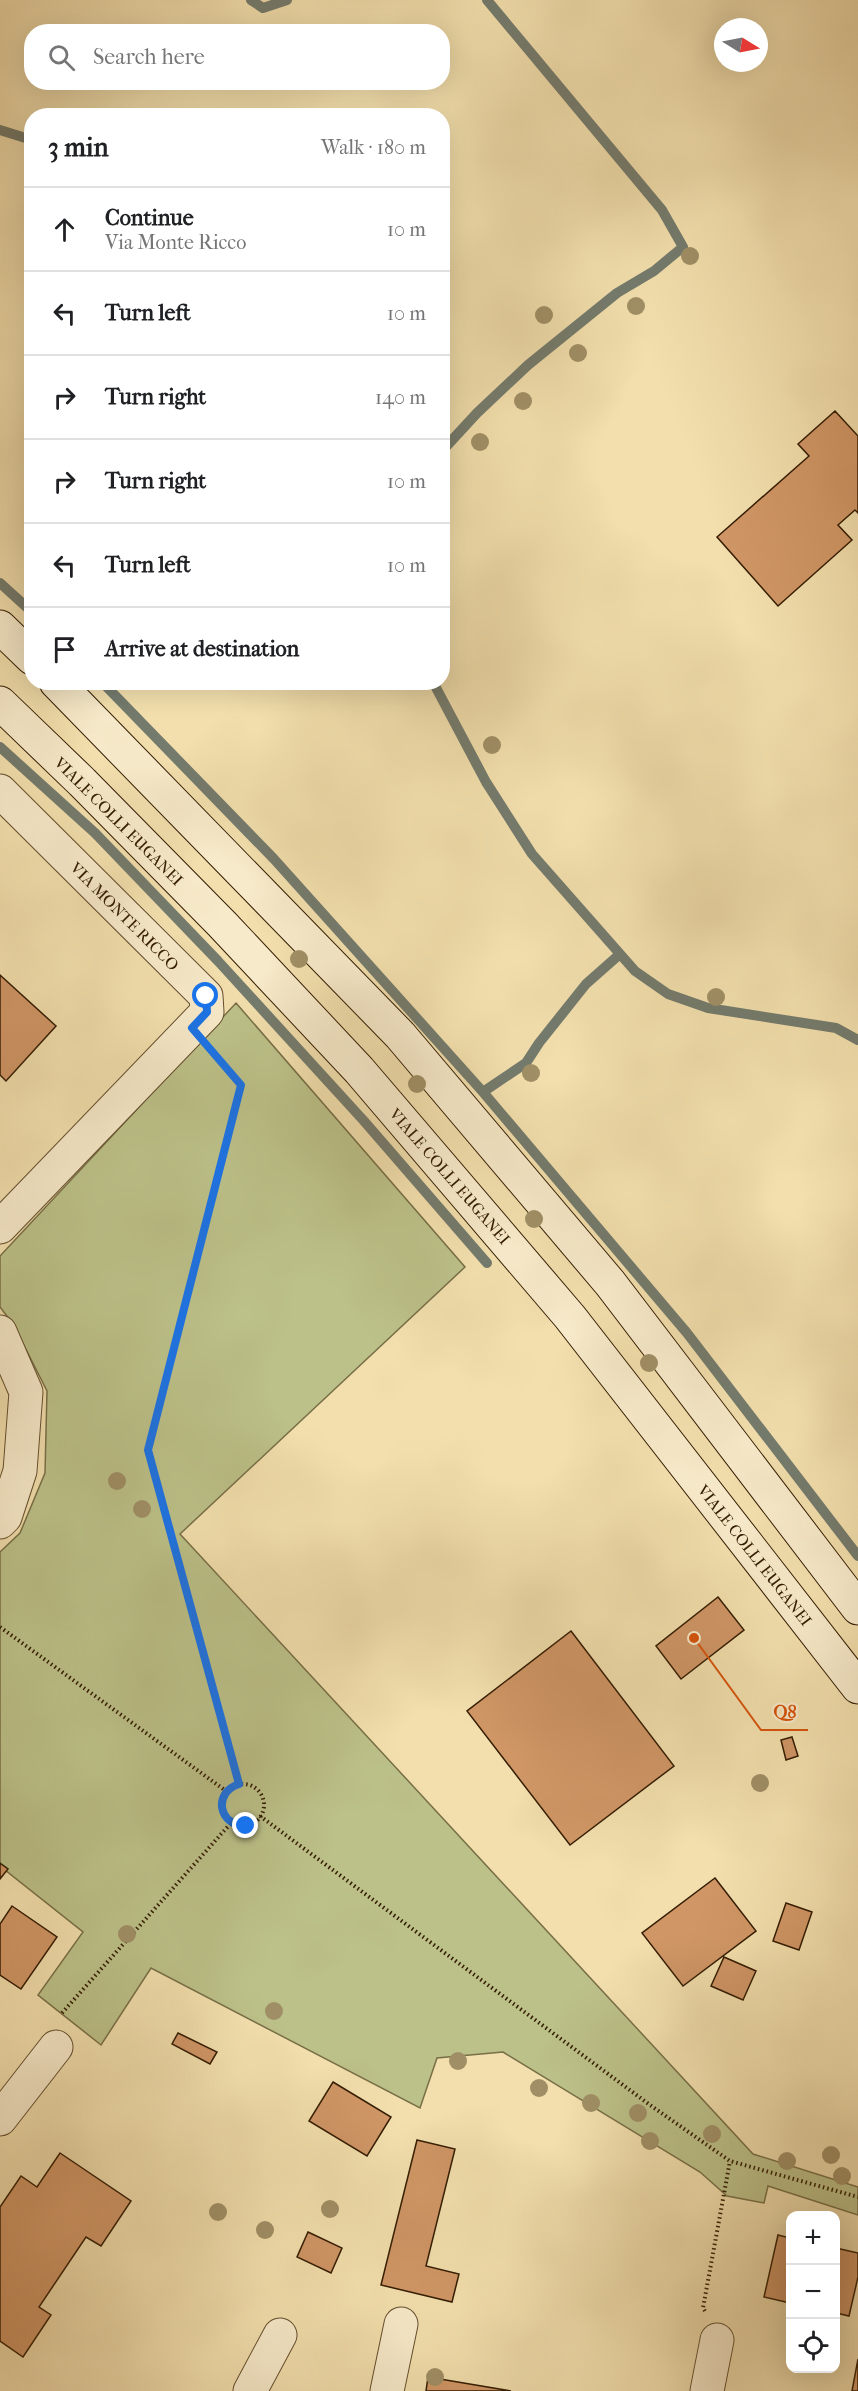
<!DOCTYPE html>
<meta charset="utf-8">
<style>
body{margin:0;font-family:"IM FELL French Canon",serif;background:#f2f2f2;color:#202124}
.controls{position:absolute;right:18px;bottom:18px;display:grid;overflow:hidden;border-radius:12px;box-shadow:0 6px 24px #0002}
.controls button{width:54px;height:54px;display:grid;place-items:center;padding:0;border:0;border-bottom:2px solid #e0e0e0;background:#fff;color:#202124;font:30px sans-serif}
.compass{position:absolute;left:714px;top:18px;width:54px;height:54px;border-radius:50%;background:#fff;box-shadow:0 6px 24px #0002;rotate:100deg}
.stop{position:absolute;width:18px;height:18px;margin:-14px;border:4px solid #1a73e8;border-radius:50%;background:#fff}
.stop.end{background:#1a73e8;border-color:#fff;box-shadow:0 2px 6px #0008}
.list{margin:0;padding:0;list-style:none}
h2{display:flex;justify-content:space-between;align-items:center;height:78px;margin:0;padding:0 24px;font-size:26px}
h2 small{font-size:20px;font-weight:400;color:#757577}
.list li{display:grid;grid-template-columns:39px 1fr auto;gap:18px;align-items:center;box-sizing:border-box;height:84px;padding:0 24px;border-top:2px solid #e0e0e0}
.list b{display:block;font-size:22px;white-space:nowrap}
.list p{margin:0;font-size:20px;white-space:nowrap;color:#757577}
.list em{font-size:20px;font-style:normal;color:#757577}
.icon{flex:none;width:33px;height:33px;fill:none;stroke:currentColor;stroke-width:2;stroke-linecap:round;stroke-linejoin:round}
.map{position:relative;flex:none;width:858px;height:2391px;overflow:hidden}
.search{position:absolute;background:#fff;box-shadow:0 6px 24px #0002;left:24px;top:24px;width:426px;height:66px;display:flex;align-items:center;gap:15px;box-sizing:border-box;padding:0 21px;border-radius:24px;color:#757577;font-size:22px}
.panel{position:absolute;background:#fff;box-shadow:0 6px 24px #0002;left:24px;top:108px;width:426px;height:582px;border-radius:24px}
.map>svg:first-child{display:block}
</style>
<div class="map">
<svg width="858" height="2391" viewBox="0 0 858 2391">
<rect width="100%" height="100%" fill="#f2dfad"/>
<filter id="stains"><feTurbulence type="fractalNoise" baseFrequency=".00333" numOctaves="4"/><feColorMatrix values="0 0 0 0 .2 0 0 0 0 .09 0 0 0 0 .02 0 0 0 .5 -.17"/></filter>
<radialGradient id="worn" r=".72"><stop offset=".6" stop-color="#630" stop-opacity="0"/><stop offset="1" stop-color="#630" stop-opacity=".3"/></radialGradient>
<path fill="#bcc189" stroke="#786f46" stroke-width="1.5" d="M 236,1003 L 465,1267 L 180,1534 L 753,2154 L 858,2187 L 858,2215 L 768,2186 L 764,2203 L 727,2196 L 700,2172 L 503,2052 L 437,2058 L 420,2108 L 151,1968 L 101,2045 L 38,1995 L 83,1932 L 0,1866 L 0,1552 L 20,1533 L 45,1473 L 47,1391 L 13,1324 L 0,1307 L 0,1256 Z"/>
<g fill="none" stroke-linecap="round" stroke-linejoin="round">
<path stroke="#747b6d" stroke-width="10" d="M 251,0 L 263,8 L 287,0
M 0,130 L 32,140
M 442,451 L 477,413 L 528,365 L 617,293 L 654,271 L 683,247 L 662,210 L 487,0
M 0,583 L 32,612
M 102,682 L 274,859 L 483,1092 L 687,1333 L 858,1556
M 433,682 L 486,782 L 532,854 L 635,971 L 668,994 L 708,1008 L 836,1028 L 858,1040
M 0,747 L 95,833 L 218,961 L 364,1121 L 487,1263
M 483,1092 L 526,1063 L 539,1043 L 586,984 L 620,954"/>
</g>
<path fill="#d09666" stroke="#341d03" stroke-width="1.5" d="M 835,411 L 858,436 L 858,513 L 855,510 L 838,525 L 852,540 L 778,606 L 717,537 L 809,456 L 798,444 Z
M 0,975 L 56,1026 L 6,1081 L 0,1075 Z
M 718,1597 L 744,1630 L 681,1679 L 656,1646 Z
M 571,1631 L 674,1766 L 570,1845 L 467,1711 Z
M 792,1737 L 798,1756 L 786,1760 L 781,1740 Z
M 0,1863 L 8,1869 L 0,1879 Z
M 715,1878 L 756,1931 L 683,1986 L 642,1933 Z
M 786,1903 L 812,1912 L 799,1950 L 773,1941 Z
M 12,1906 L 57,1937 L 21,1989 L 0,1975 L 0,1924 Z
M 724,1957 L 756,1971 L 743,2000 L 711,1986 Z
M 178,2033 L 217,2052 L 210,2064 L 172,2044 Z
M 333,2082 L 391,2117 L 367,2156 L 309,2121 Z
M 417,2140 L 455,2149 L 426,2266 L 459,2274 L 452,2302 L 381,2285 Z
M 60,2153 L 131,2201 L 101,2246 L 86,2237 L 39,2307 L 51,2315 L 23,2357 L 0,2341 L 0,2207 L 21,2176 L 37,2187 Z
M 308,2232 L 342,2248 L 331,2273 L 297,2257 Z
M 778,2235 L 790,2238 L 790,2303 L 764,2297 Z
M 836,2248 L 858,2253 L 858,2277 L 849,2316 L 836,2313 Z
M 858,2359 L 858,2391 L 852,2391 Z
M 428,2377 L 511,2391 L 426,2391 Z"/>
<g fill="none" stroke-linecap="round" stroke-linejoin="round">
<defs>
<path id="street" d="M 0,791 L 206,996 L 207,1012 L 0,1227
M 0,1332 L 26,1392 L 20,1471 L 5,1517 L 0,1522
M 0,2119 L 56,2047
M 250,2391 L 280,2335
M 387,2391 L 401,2324
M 707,2391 L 717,2340"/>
<path id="secondary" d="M 0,627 L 32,658
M 56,682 L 400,1035 L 610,1283 L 858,1608
M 0,703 L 82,782 L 222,924 L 359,1070 L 570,1317 L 858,1687"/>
</defs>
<use href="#street" stroke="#644e2e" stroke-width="35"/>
<use href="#secondary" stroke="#341d03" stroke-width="35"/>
<path stroke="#341d03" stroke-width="4" stroke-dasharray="1.5 3" stroke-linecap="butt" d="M 214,1054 L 241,1085 L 148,1450 L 239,1784
M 0,1627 L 226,1791
M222 1805a21 21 0 1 1 42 0a21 21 0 1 1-42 0Z
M 260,1816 L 650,2105 L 730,2161 L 858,2197
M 62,2013 L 231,1823
M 705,2311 L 703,2308 L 730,2161"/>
<use href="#street" stroke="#f7eaca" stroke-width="33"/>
<use href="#secondary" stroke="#f7eaca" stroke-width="33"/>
</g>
<g fill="#a08f66">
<circle cx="690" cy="256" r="9"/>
<circle cx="636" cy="306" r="9"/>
<circle cx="544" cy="315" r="9"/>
<circle cx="578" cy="353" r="9"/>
<circle cx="523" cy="401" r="9"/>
<circle cx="480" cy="442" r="9"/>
<circle cx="492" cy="745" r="9"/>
<circle cx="299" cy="959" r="9"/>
<circle cx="716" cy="997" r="9"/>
<circle cx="531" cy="1073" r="9"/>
<circle cx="417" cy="1084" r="9"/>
<circle cx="534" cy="1219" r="9"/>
<circle cx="649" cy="1363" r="9"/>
<circle cx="117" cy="1481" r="9"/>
<circle cx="142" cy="1509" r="9"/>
<circle cx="760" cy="1783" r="9"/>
<circle cx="127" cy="1934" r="9"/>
<circle cx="274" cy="2011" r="9"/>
<circle cx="458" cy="2061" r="9"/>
<circle cx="539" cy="2088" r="9"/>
<circle cx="591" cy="2103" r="9"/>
<circle cx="638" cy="2113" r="9"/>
<circle cx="712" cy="2134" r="9"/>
<circle cx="650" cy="2141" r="9"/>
<circle cx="831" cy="2155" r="9"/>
<circle cx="787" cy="2161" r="9"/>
<circle cx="842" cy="2176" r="9"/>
<circle cx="330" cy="2209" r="9"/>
<circle cx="218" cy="2212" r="9"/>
<circle cx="265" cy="2230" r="9"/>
<circle cx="435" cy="2377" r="9"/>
</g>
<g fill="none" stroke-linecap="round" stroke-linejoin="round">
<path stroke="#1a73e8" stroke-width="8" d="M 206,996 L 207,1012 L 192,1028 L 241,1085 L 148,1450 L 239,1784 C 212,1793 219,1826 246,1826"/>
</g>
<g text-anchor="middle" stroke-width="4.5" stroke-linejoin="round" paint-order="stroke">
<g font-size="16" fill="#341d03" stroke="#f7eaca">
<text transform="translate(119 821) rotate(45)" y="6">VIALE COLLI EUGANEI</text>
<text transform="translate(125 916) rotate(45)" y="6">VIA MONTE RICCO</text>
<text transform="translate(450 1176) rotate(49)" y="6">VIALE COLLI EUGANEI</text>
<text transform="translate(755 1555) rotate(52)" y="6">VIALE COLLI EUGANEI</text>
</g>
</g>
<path fill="none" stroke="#d6530b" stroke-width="2" d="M694 1638L761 1730H808"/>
<circle fill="#d6530b" stroke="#f7eaca" stroke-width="2" cx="694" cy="1638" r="6"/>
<g font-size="18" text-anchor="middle" font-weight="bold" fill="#d6530b" stroke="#f7eaca" stroke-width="4.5" stroke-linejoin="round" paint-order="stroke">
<text x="785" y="1718">Q8</text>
</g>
<rect width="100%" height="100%" filter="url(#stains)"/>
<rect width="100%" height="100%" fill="url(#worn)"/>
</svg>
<div class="controls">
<button>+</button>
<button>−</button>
<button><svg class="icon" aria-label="locate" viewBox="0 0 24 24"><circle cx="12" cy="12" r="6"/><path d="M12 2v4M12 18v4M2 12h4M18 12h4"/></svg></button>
</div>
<svg class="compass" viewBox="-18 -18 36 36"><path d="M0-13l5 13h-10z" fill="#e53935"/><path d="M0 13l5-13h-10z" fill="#757577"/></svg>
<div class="stop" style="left:206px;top:996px"></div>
<div class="stop end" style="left:246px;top:1826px"></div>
<div class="search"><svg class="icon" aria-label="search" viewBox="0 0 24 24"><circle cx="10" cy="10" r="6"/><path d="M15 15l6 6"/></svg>Search here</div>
<section class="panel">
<h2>3 min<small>Walk · 180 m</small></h2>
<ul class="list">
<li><svg class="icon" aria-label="ahead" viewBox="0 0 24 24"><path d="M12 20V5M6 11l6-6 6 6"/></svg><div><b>Continue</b><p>Via Monte Ricco</p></div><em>10 m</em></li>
<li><svg class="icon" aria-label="left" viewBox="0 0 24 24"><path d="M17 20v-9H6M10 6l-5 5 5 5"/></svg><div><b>Turn left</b></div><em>10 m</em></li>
<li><svg class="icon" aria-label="right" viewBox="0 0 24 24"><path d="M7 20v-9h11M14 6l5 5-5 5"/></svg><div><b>Turn right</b></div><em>140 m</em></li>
<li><svg class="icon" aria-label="right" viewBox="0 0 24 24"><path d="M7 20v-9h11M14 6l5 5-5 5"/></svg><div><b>Turn right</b></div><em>10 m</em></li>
<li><svg class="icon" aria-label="left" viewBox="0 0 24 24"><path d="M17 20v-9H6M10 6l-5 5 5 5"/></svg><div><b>Turn left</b></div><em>10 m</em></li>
<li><svg class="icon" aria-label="arrive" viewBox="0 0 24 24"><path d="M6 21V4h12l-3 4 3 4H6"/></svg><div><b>Arrive at destination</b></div></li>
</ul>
</section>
</div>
